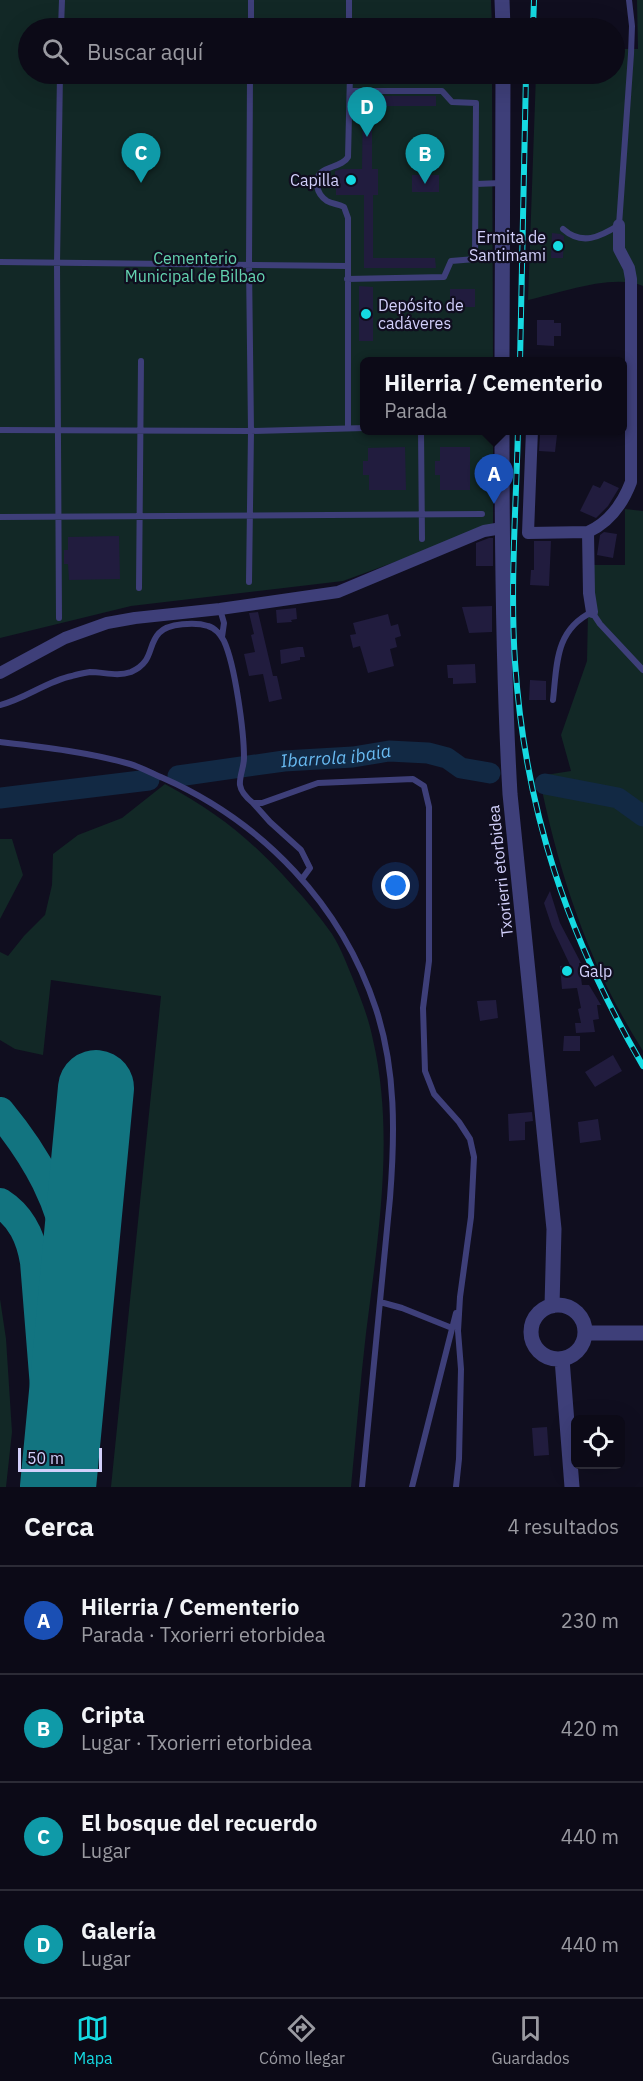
<!DOCTYPE html>
<html lang="es">
<meta charset="utf-8">
<style>
body{margin:0;font-family:"IBM Plex Sans",sans-serif;background:#1a1824;color:#f1f3f6}
.controls{position:absolute;right:18px;bottom:18px;display:grid;overflow:hidden;border-radius:9px;box-shadow:0 6px 24px #0002}
.controls button{width:54px;height:54px;display:grid;place-items:center;padding:0;border:0;border-bottom:2px solid #2c2b36;background:#0c0a17;color:#f1f3f6;font:30px sans-serif}
.scale{position:absolute;left:18px;bottom:15px;width:84px;box-sizing:border-box;padding-left:6px;border:3px solid #d2d0fb;border-top:0;font-size:16px;line-height:21px;white-space:nowrap;color:#d2d0fb;-webkit-text-stroke:4px #100e1f;paint-order:stroke}
.you{position:absolute;left:396px;top:886px;width:21px;height:21px;margin:-15px;border:4px solid #fff;border-radius:50%;background:#1a73e8;box-shadow:0 0 0 9px #1a73e833}
.badge{display:grid;place-items:center;width:39px;height:39px;border-radius:50%;background:#15dae2;color:#fff;font-size:20px;font-weight:700}
.pin{position:absolute;translate:-50% -50px;filter:drop-shadow(0 2px 3px #0008)}
.pin::after{content:'';position:absolute;top:32px;width:21px;height:18px;background:inherit;clip-path:polygon(0 0,100% 0,50% 100%)}
.popup{position:absolute;left:360px;top:357px;width:267px;height:78px;box-sizing:border-box;display:grid;place-content:center;border-radius:9px;background:#0c0a17;filter:drop-shadow(0 2px 4px #0005);font-size:20px;white-space:nowrap;color:#9a9aa1}
.popup b{font-size:22px;color:#f1f3f6}
.popup::after{content:'';position:absolute;left:50%;top:100%;margin-left:-12px;border:12px solid transparent;border-top-color:#0c0a17}
.list{margin:0;padding:0;list-style:none}
h2{display:flex;justify-content:space-between;align-items:center;height:78px;margin:0;padding:0 24px;font-size:26px}
h2 small{font-size:20px;font-weight:400;color:#9a9aa1}
.list li{display:grid;grid-template-columns:39px 1fr auto;gap:18px;align-items:center;box-sizing:border-box;height:108px;padding:0 24px;border-top:2px solid #2c2b36}
.list b{display:block;font-size:22px;white-space:nowrap}
.list p{margin:0;font-size:20px;white-space:nowrap;color:#9a9aa1}
.list em{font-size:20px;font-style:normal;color:#9a9aa1}
.icon{flex:none;width:33px;height:33px;fill:none;stroke:currentColor;stroke-width:2;stroke-linecap:round;stroke-linejoin:round}
.map{position:relative;flex:none;width:643px;height:1487px;overflow:hidden}
.search{position:absolute;background:#0c0a17;box-shadow:0 6px 24px #0002;left:18px;right:18px;top:18px;height:66px;display:flex;align-items:center;gap:15px;box-sizing:border-box;padding:0 21px;border-radius:33px;color:#9a9aa1;font-size:22px}
.sheet{height:510px;background:#0c0a17}
nav{display:flex;justify-content:space-around;align-items:center;box-sizing:border-box;height:84px;border-top:2px solid #2c2b36;background:#0c0a17;font-size:16px;color:#9a9aa1}
nav a{display:grid;justify-items:center;gap:3px}
nav .on{color:#15dae2}
.map>svg:first-child{display:block}
</style>
<div class="map">
<svg width="643" height="1487" viewBox="0 0 643 1487">
<rect width="100%" height="100%" fill="#100e1f"/>
<path fill="#122826" d="M 0,0 L 491,0 L 492,28 L 28,28 L 28,74 L 492,74 L 493,361 L 365,362 L 365,430 L 493,431 L 493,526 L 343,581 L 131,606 L 0,638 Z
M 637,0 L 643,0 L 643,286 C 614,273 559,293 528,300 L 536,74 L 614,74 L 615,49 L 638,49 Z
M 625,509 L 643,511 L 643,1051 C 589,966 559,875 539,776 L 571,771 L 561,735 L 587,661 L 589,565 L 625,565 Z
M 165,784 C 218,813 252,840 292,885 C 306,900 320,917 332,934 C 341,948 347,965 353,979 C 361,999 369,1019 373,1040 C 395,1135 378,1238 366,1333 C 360,1384 356,1436 351,1487 L 111,1487 L 161,996 L 51,980 L 43,1055 L 15,1049 L 0,1040 L 0,952 L 8,956 L 24,936 L 45,915 L 52,885 L 53,854 L 78,835 L 122,818 Z
M 0,839 L 12,839 L 23,875 L 0,919 Z
M 0,1299 L 6,1339 L 12,1432 L 6,1487 L 0,1487 Z"/>
<g fill="none" stroke-linecap="round" stroke-linejoin="round">
<g stroke="#122944" stroke-width="21">
<path id="s1" d="M 178,776 L 284,761 L 353,757 L 389,751 L 428,753 L 447,758 L 461,768 L 490,773"/>
<path d="M 545,784 L 618,798 L 643,816"/>
<path d="M 0,798 L 149,780"/>
</g>
<path stroke="#127480" stroke-width="30" d="M 0,1112 C 37,1157 63,1203 71,1261 C 74,1287 73,1313 73,1339
M 0,1203 C 22,1217 31,1238 35,1262 L 53,1487"/>
<path stroke="#127480" stroke-width="76" d="M 58,1487 L 96,1088"/>
</g>
<path fill="#211c3e" d="M 363,96 L 436,96 L 436,106 L 372,106 L 372,169 L 378,169 L 378,195 L 373,195 L 373,258 L 435,258 L 436,268 L 364,268 L 364,195 L 336,195 L 336,188 L 325,184 L 325,179 L 335,175 L 335,171 L 342,169 L 362,169 Z
M 412,175 L 439,175 L 439,192 L 412,192 Z
M 552,233 L 560,234 L 564,236 L 563,258 L 551,258 Z
M 359,286 L 373,287 L 373,341 L 359,341 Z
M 450,289 L 475,289 L 475,307 L 450,307 Z
M 537,320 L 554,320 L 554,323 L 561,323 L 561,336 L 554,336 L 554,346 L 537,345 Z
M 540,434 L 557,435 L 555,452 L 539,451 Z
M 405,447 L 406,490 L 369,490 L 369,475 L 363,475 L 363,461 L 368,461 L 368,448 Z
M 440,447 L 470,447 L 470,490 L 440,490 L 440,475 L 435,475 L 435,461 L 440,461 Z
M 604,481 L 619,488 L 608,506 L 596,518 L 580,511 L 593,485 L 600,488 Z
M 604,532 L 617,534 L 613,558 L 597,555 L 600,535 Z
M 119,536 L 120,579 L 69,580 L 68,564 L 64,564 L 64,550 L 68,550 L 68,537 Z
M 489,538 L 493,538 L 493,566 L 476,566 L 476,543 Z
M 534,541 L 551,541 L 549,586 L 530,585 L 531,570 L 534,570 Z
M 492,606 L 492,632 L 469,633 L 462,607 Z
M 296,608 L 297,619 L 291,620 L 292,622 L 277,623 L 276,610 Z
M 258,612 L 273,676 L 277,676 L 282,699 L 269,702 L 263,674 L 249,676 L 244,654 L 255,652 L 251,635 L 254,634 L 249,613 Z
M 388,614 L 391,626 L 398,624 L 401,636 L 395,638 L 397,647 L 390,649 L 394,666 L 368,673 L 360,646 L 353,648 L 350,635 L 356,634 L 353,623 Z
M 298,647 L 303,647 L 305,657 L 300,657 L 300,660 L 281,664 L 280,650 Z
M 475,664 L 476,683 L 453,684 L 453,678 L 448,678 L 447,665 Z
M 530,680 L 546,681 L 546,700 L 529,700 Z
M 550,891 L 560,923 L 581,963 L 579,963 L 582,985 L 589,985 L 601,1005 L 597,1005 L 599,1019 L 593,1020 L 595,1032 L 576,1033 L 575,1023 L 581,1023 L 578,1009 L 581,1008 L 577,988 L 562,989 L 560,966 L 570,965 L 552,927 L 544,903 Z
M 496,1000 L 498,1018 L 480,1021 L 477,1001 Z
M 564,1036 L 580,1036 L 580,1051 L 563,1051 Z
M 613,1055 L 622,1071 L 595,1087 L 585,1072 Z
M 532,1112 L 533,1121 L 525,1122 L 525,1140 L 509,1141 L 508,1114 Z
M 598,1119 L 601,1140 L 580,1143 L 578,1122 Z
M 547,1427 L 549,1455 L 534,1456 L 532,1428 Z"/>
<g fill="none" stroke-linecap="round" stroke-linejoin="round">
<path stroke="#3e3f79" stroke-width="6" d="M 349,0 L 349,28
M 61,28 L 62,0
M 251,28 L 251,0
M 476,184 L 502,183
M 563,229 C 582,246 600,237 619,225 L 631,54 L 632,26 L 629,0
M 0,262 L 347,266
M 347,279 L 444,277 L 451,261 L 475,259 L 476,103 L 452,102 L 442,91 L 351,91
M 348,428 L 348,218 L 344,207 C 339,204 332,204 327,201 C 321,197 318,192 317,186 C 314,164 341,170 348,157 L 350,74
M 0,430 L 251,431 L 365,428
M 421,430 L 422,539
M 0,517 L 482,514
M 249,582 L 251,431 L 249,265 L 250,74
M 139,588 L 141,361
M 220,609 L 224,623 L 222,637
M 59,618 L 57,263 L 60,74
M 553,700 C 557,664 555,630 592,612 L 600,624 L 643,670
M 0,705 C 25,699 47,681 72,676 C 78,674 84,673 90,672 C 104,672 117,677 131,672 C 154,662 147,646 159,633 C 168,623 196,622 208,626 C 215,628 221,635 224,641 C 235,665 244,731 244,758 C 244,767 239,777 240,785 C 241,792 248,799 253,803 L 262,803 L 318,783 L 413,779 L 424,786 L 429,807 L 429,961 L 423,1008 L 425,1071 L 434,1094 L 459,1122 L 470,1139 L 474,1157 L 471,1217 L 460,1297 L 458,1331 L 461,1369 L 459,1459 L 456,1487
M 0,742 C 43,747 88,752 130,764 C 141,767 153,774 163,778 C 263,822 342,905 376,1009 C 396,1070 395,1134 390,1198 L 362,1487
M 253,803 L 270,822 L 301,850 L 310,868 L 302,879
M 380,1302 L 402,1308 L 452,1328
M 412,1487 L 456,1313"/>
<path stroke="#3e3f79" stroke-width="12" d="M 532,430 L 528,533 L 588,532
M 592,612 L 589,593 L 588,532 C 610,522 623,503 631,482 L 631,279 L 629,268 L 619,249 L 619,225
M 0,673 L 65,638 L 107,623 L 135,618 L 220,609 L 338,592 L 484,531 L 502,528"/>
<path stroke="#3e3f79" stroke-width="15" d="M 502,0 L 503,28
M 502,362 L 503,74
M 502,430 C 502,552 503,673 510,794 L 554,1229 L 552,1306
M531 1332a27 27 0 1 1 54 0a27 27 0 1 1-54 0Z
M 586,1333 L 643,1333
M 562,1359 L 572,1487"/>
<defs>
<path id="rail" d="M 533,28 L 534,0
M 520,362 L 526,74
M 518,430 C 516,507 510,586 515,662 C 525,812 568,937 643,1066"/>
</defs>
<use href="#rail" stroke="#15dae2" stroke-width="6"/>
<use href="#rail" stroke="#100e1f" stroke-width="4" stroke-dasharray="11" stroke-linecap="butt"/>
</g>
<g fill="#15dae2" stroke="#100e1f" stroke-width="2">
<circle cx="351" cy="180" r="6"/>
<circle cx="558" cy="246" r="6"/>
<circle cx="366" cy="314" r="6"/>
<circle cx="567" cy="971" r="6"/>
</g>
<g text-anchor="middle" stroke-width="4.5" stroke-linejoin="round" paint-order="stroke">
<g font-size="16" fill="#d2d0fb" stroke="#100e1f" text-anchor="end">
<text x="339" y="186">Capilla</text>
<text x="546" y="243">Ermita de<tspan x="546" dy="18">Santimami</tspan></text>
<text x="378" y="311" text-anchor="start">Depósito de<tspan x="378" dy="18">cadáveres</tspan></text>
<text x="579" y="977" text-anchor="start">Galp</text>
</g>
<g font-size="16" fill="#63d3b0" stroke="#100e1f">
<text x="195" y="264">Cementerio<tspan x="195" dy="18">Municipal de Bilbao</tspan></text>
</g>
<g font-size="16" fill="#d2d0fb" stroke="#100e1f">
<text transform="translate(500 871) rotate(-96)" y="6">Txorierri etorbidea</text>
</g>
<g font-size="18" font-style="italic" fill="#68baf1" stroke="#100e1f">
<text dy="6" stroke="none"><textPath href="#s1" startOffset="159">Ibarrola ibaia</textPath></text>
</g>
</g>
</svg>
<div class="controls">
<button><svg class="icon" aria-label="locate" viewBox="0 0 24 24"><circle cx="12" cy="12" r="6"/><path d="M12 2v4M12 18v4M2 12h4M18 12h4"/></svg></button>
</div>
<div class="scale">50 m</div>
<div class="you"></div>
<div class="pin badge" style="left:494px;top:504px;background:#1a4fb4">A</div>
<div class="popup"><b>Hilerria / Cementerio</b>Parada</div>
<div class="pin badge" style="left:425px;top:184px;background:#0f9aa8">B</div>
<div class="pin badge" style="left:141px;top:183px;background:#0f9aa8">C</div>
<div class="pin badge" style="left:367px;top:137px;background:#0f9aa8">D</div>
<div class="search"><svg class="icon" aria-label="search" viewBox="0 0 24 24"><circle cx="10" cy="10" r="6"/><path d="M15 15l6 6"/></svg>Buscar aquí</div>
</div>
<section class="sheet">
<h2>Cerca<small>4 resultados</small></h2>
<ul class="list">
<li><span class="badge" style="background:#1a4fb4">A</span><div><b>Hilerria / Cementerio</b><p>Parada · Txorierri etorbidea</p></div><em>230 m</em></li>
<li><span class="badge" style="background:#0f9aa8">B</span><div><b>Cripta</b><p>Lugar · Txorierri etorbidea</p></div><em>420 m</em></li>
<li><span class="badge" style="background:#0f9aa8">C</span><div><b>El bosque del recuerdo</b><p>Lugar</p></div><em>440 m</em></li>
<li><span class="badge" style="background:#0f9aa8">D</span><div><b>Galería</b><p>Lugar</p></div><em>440 m</em></li>
</ul>
</section>
<nav>
<a class="on"><svg class="icon" aria-label="map" viewBox="0 0 24 24"><path d="M3 6l6-2 6 2 6-2v14l-6 2-6-2-6 2zM9 4v14M15 6v14"/></svg>Mapa</a>
<a><svg class="icon" aria-label="directions" viewBox="0 0 24 24"><path d="M12 3l9 9-9 9-9-9zM9 14v-3h6M13 9l2 2-2 2"/></svg>Cómo llegar</a>
<a><svg class="icon" aria-label="saved" viewBox="0 0 24 24"><path d="M7 4h10v16l-5-4-5 4z"/></svg>Guardados</a>
</nav>
